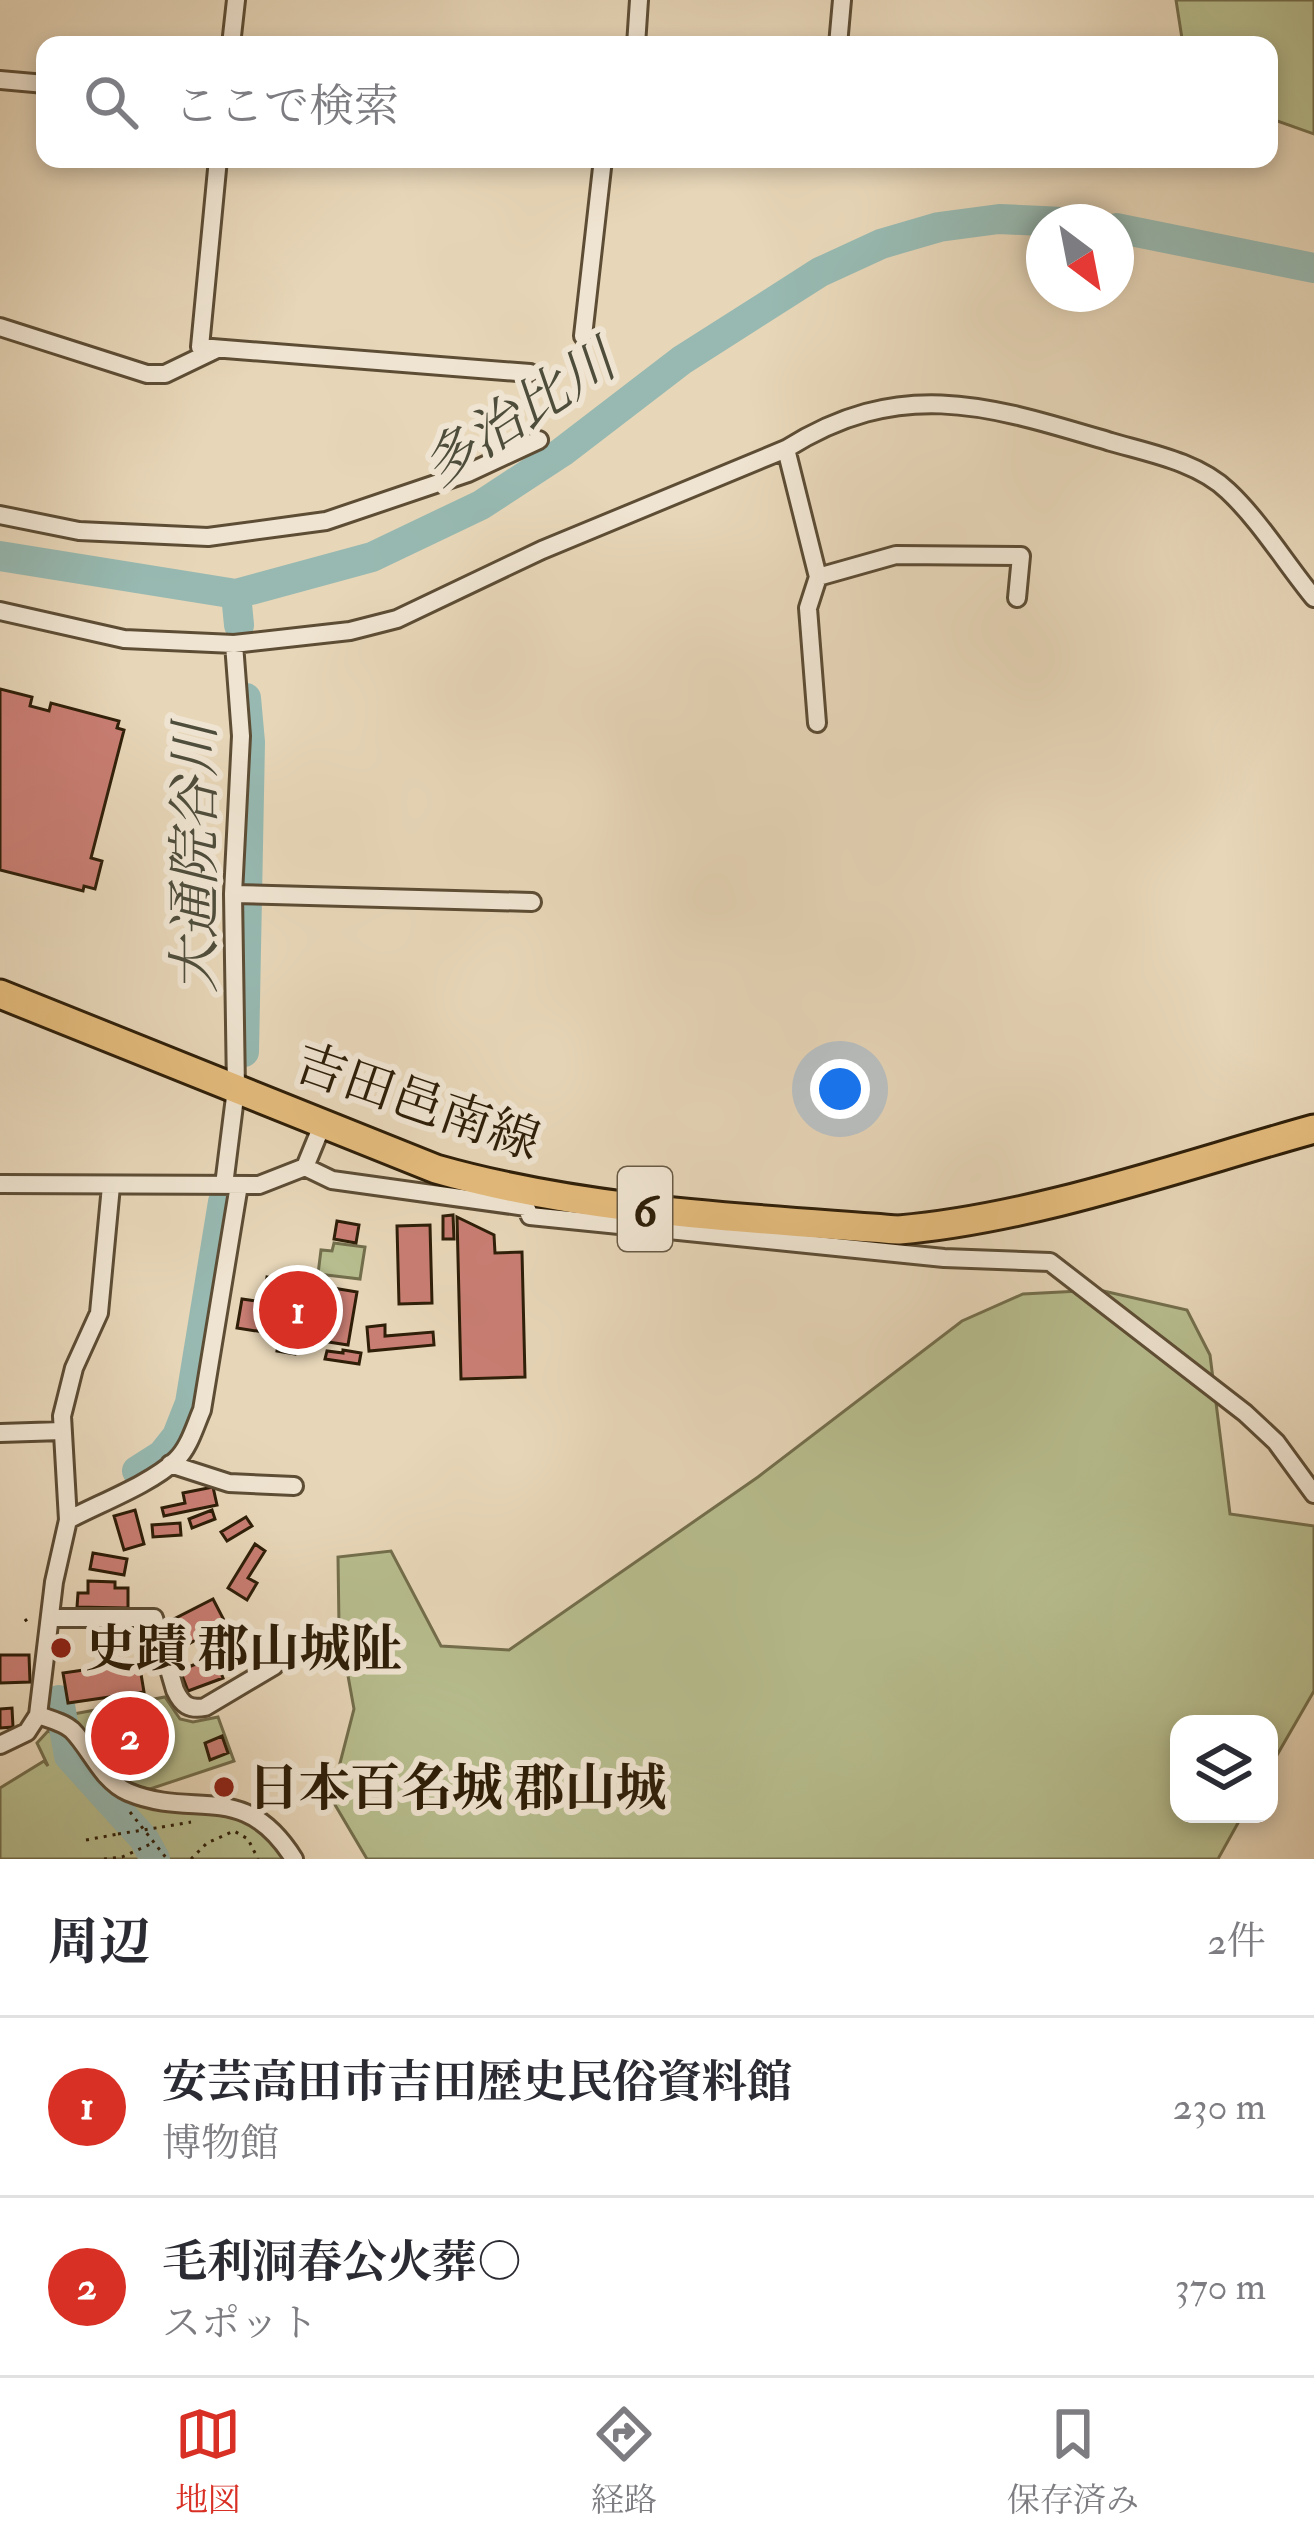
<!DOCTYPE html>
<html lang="ja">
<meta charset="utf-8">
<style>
body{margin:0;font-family:"IM FELL Double Pica","Noto Serif JP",serif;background:#f2f2f3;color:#2b2b33}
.controls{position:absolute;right:36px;bottom:36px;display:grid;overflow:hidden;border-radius:24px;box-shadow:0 6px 18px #0003}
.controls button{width:108px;height:108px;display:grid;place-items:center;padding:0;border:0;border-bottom:3px solid #e1e1e2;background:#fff;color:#2b2b33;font:60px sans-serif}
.compass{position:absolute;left:1026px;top:204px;width:108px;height:108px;border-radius:50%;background:#fff;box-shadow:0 6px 18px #0003;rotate:148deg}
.you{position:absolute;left:840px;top:1089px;width:42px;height:42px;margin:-30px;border:9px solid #fff;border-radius:50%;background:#1a73e8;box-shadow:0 0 0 18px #1a73e833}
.badge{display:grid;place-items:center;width:78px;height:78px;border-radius:50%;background:#d93025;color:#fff;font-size:39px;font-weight:700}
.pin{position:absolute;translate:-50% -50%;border:6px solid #fff;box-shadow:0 3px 12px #0006}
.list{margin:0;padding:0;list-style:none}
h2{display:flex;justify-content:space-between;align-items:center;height:156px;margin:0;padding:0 48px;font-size:51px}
h2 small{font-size:39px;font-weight:400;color:#7c7c81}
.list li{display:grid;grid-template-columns:78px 1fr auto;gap:36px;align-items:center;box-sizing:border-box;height:180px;padding:0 48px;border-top:3px solid #e1e1e2}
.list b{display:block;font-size:45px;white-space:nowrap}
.list p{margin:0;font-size:39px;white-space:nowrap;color:#7c7c81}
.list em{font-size:39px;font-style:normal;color:#7c7c81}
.icon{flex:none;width:66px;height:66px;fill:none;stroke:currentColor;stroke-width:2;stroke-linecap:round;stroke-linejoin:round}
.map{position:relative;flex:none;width:1314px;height:1859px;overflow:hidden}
.search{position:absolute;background:#fff;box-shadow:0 6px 18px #0003;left:36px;right:36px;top:36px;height:132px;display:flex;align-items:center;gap:30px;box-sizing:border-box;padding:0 42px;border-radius:24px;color:#7c7c81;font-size:45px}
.sheet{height:516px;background:#fff}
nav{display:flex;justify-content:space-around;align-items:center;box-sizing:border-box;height:168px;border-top:3px solid #e1e1e2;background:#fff;font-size:33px;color:#7c7c81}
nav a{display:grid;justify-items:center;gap:6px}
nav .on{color:#d93025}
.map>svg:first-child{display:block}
</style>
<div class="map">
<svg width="1314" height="1859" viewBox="0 0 1314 1859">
<rect width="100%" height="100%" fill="#e7d6b8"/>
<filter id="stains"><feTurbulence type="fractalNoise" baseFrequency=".00167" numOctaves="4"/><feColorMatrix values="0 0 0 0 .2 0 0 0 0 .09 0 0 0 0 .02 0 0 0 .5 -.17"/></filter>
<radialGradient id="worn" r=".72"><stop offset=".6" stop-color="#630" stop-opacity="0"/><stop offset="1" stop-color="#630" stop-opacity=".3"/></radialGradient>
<path fill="#b7bd8e" stroke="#736e4c" stroke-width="3" d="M 1176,0 L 1314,0 L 1314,134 L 1269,118 L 1269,45 L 1183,45 Z
M 334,1243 L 365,1247 L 360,1279 L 318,1274 L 321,1250 L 332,1251 Z
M 1099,1290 L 1187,1310 L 1210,1355 L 1230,1514 L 1314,1526 L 1314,1691 L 1269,1769 L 1269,1724 L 1179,1724 L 1179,1814 L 1243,1814 L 1218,1859 L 367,1859 L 331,1798 L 354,1709 L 339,1626 L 338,1557 L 391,1551 L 441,1646 L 509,1650 L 758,1477 L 962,1321 L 1023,1294 Z
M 165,1697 L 180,1719 L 193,1722 L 218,1717 L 234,1761 L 150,1789 C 112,1785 90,1742 68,1715 Z
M 48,1731 L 71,1740 L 103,1782 L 247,1819 L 274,1839 L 286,1859 L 0,1859 L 0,1788 L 44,1761 L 48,1766 L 37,1743 Z"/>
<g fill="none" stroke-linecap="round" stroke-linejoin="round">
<path stroke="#97b9b1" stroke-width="30" d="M 1116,228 L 1314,268
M 0,556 L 236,594 L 372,557 L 481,505 L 562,452 L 682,360 L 820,272 L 881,244 L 939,227 L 999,219 L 1063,222
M 236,594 L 239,625
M 244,1052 L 250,742 L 246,698
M 137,1471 L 162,1455 L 177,1436 L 190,1403 L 223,1202
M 59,1700 L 69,1756 L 144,1839 L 155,1859"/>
</g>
<path fill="#c97e73" stroke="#2f1f09" stroke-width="3" d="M 0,689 L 32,697 L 30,706 L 49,711 L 51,703 L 119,721 L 117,728 L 124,730 L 91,858 L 102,861 L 95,889 L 84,886 L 83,891 L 0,870 Z
M 453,1215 L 454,1239 L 443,1239 L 443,1216 Z
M 457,1217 L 494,1235 L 495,1253 L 522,1252 L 525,1377 L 461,1379 Z
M 337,1221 L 359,1225 L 356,1243 L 334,1239 Z
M 430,1225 L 432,1303 L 399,1304 L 397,1226 Z
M 267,1277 L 357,1292 L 348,1345 L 237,1328 L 242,1299 L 263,1302 Z
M 385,1325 L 385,1336 L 433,1332 L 434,1345 L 369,1351 L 367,1327 Z
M 279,1338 L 297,1341 L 295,1354 L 277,1351 Z
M 343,1350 L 361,1353 L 359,1364 L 325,1359 L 327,1351 L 343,1353 Z
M 213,1487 L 217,1505 L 164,1516 L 162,1508 L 185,1503 L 183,1493 Z
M 135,1510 L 144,1544 L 124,1550 L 114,1516 Z
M 212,1510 L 215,1519 L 192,1528 L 189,1519 Z
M 246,1517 L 252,1526 L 227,1541 L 221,1532 Z
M 180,1523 L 181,1535 L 153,1537 L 152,1525 Z
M 255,1544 L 265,1551 L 248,1578 L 257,1583 L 247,1600 L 228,1588 Z
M 93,1553 L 127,1559 L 124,1575 L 90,1569 Z
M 88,1581 L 115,1582 L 115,1588 L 128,1588 L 128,1608 L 77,1607 L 78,1593 L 88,1593 Z
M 213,1599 L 226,1624 L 177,1650 L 169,1634 L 177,1630 L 172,1620 Z
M 0,1655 L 29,1655 L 30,1682 L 0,1683 Z
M 215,1657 L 223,1678 L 188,1691 L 180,1670 Z
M 139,1662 L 144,1692 L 68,1703 L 63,1673 Z
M 12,1708 L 13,1727 L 0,1728 L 0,1709 Z
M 222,1736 L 228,1753 L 210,1760 L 205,1743 Z"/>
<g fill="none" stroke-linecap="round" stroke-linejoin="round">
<defs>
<path id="minor" d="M 231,45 L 236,0
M 636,45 L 639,0
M 838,45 L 842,0
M 0,80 L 45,84
M 218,159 L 200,347 L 530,373
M 0,327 L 147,374 L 165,374 L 217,349
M 583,336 L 603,159
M 786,449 L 818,577 L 808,608 L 817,723
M 0,515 L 79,531 L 208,537 L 326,521 L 468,473 L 539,440
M 818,577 L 896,555 L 1021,556 L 1017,598
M 0,611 L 124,639 L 234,644 L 350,631 L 397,619 L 542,550 L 786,449 C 902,376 990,406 1111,442 C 1149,453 1198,462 1228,491 C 1260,521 1286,564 1314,598
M 233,894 L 241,736 L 234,644
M 305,1167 L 332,1180 L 526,1207 L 530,1216 L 944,1258 L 1050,1262 L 1245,1413 L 1276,1442 L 1314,1494
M 0,1184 L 259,1185 L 305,1167 L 323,1123
M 224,1185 L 236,1089 L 233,894 L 532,902
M 0,1433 L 62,1431
M 170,1464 L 229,1483 L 294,1486
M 68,1520 C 100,1503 151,1484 176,1460 C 189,1448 195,1426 202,1410 L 239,1185
M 52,1618 L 154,1618 L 175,1690 C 182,1705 189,1710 205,1707 L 274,1666
M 38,1715 C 49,1719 63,1722 72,1730 C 91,1749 102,1781 128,1792 C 195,1820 244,1779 294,1859
M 0,1745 L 27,1732 L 38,1715 L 54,1582 L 68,1520 L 62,1416 L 74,1368 L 99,1313 L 111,1186"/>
<path id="primary" d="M 0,994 L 436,1169 C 587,1212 744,1218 899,1230 C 1036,1218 1181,1166 1314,1129"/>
</defs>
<use href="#minor" stroke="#5d4d35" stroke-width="22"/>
<use href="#primary" stroke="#2f1f09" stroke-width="33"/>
<path stroke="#2f1f09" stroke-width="3" stroke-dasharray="3 6" stroke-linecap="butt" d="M 25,1619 L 28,1623
M 89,1725 L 119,1717 L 125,1731
M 130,1812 L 167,1859
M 162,1827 L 191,1822
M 86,1840 L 118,1834
M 104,1859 L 122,1857 L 153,1843
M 191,1859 L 207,1843 L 234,1831 L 248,1839 L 258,1859"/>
<use href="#minor" stroke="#efe4d1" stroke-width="16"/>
<use href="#primary" stroke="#e4bb7c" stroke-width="27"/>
<path stroke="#2f1f09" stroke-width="3" stroke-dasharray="3 6" stroke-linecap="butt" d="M 118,1834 L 162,1827"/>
</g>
<g fill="#8f2418" stroke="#efe4d1" stroke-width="4.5">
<circle cx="61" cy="1648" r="12"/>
<circle cx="224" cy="1787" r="12"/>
</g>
<g text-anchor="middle" stroke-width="12" stroke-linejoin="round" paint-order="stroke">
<rect fill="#efe4d1" stroke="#695a45" stroke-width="3" x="618" y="1167" width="54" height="84" rx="9"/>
<g font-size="48" font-weight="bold" fill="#2f1f09">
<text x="645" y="1226">6</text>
</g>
<g font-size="51" fill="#2f1f09" stroke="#efe4d1">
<text transform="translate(418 1101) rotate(19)" y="18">吉田邑南線</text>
</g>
<g font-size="51" font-weight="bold" fill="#2f1f09" stroke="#efe4d1" text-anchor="start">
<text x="85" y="1666">史蹟 郡山城阯</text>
<text x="248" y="1805">日本百名城 郡山城</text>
</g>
<g font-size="54" font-style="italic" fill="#4e4d3b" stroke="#efe4d1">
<text transform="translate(518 413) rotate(-33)" y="19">多治比川</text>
<text transform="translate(194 858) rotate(-90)" y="19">大通院谷川</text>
</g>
</g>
<rect width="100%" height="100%" filter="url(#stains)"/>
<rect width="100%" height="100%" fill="url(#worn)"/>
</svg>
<div class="controls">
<button><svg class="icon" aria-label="layers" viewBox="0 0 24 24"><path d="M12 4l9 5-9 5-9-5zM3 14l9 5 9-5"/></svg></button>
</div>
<svg class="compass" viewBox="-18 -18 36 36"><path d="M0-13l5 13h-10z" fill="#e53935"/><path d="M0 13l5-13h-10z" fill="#7c7c81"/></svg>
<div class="you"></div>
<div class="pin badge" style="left:298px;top:1310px">1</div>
<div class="pin badge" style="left:130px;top:1736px">2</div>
<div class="search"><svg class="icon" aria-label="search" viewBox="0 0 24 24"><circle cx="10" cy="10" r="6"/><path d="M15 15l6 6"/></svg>ここで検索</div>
</div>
<section class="sheet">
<h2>周辺<small>2件</small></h2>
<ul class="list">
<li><span class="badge">1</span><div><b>安芸高田市吉田歴史民俗資料館</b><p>博物館</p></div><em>230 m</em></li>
<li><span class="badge">2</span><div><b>毛利洞春公火葬○</b><p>スポット</p></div><em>370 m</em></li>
</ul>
</section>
<nav>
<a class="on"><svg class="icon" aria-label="map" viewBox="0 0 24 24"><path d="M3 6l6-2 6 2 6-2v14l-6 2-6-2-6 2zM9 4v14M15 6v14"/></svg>地図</a>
<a><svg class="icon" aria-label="directions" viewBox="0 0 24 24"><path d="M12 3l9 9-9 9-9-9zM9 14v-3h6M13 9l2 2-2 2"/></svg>経路</a>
<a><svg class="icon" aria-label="saved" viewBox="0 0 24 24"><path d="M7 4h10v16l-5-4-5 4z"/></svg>保存済み</a>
</nav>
